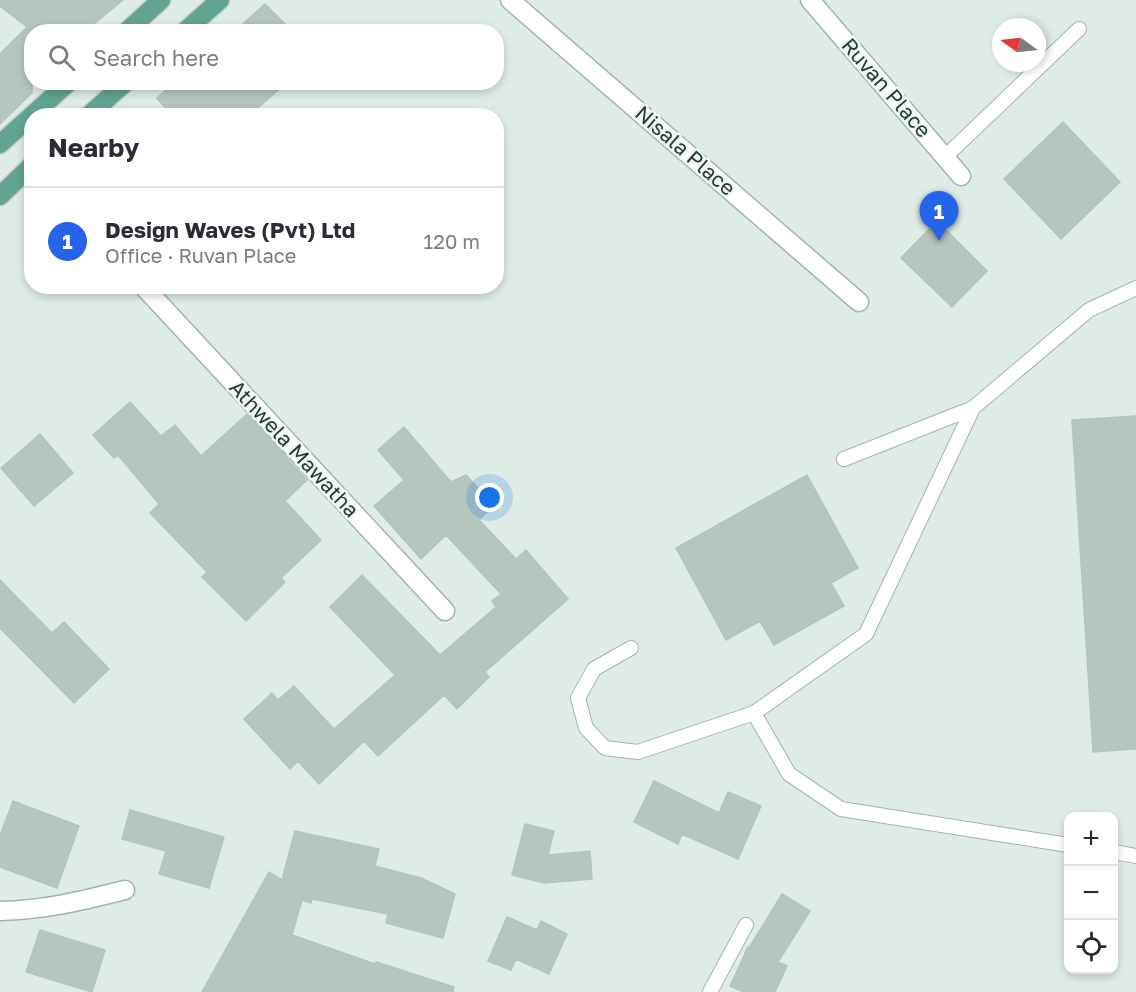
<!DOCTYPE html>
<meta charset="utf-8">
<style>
body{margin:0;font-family:"Golos Text",sans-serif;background:#f7f7f7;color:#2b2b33}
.controls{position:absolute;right:18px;bottom:18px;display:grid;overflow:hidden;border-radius:12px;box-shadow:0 3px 9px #0003}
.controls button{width:54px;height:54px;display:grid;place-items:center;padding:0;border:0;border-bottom:2px solid #e1e1e2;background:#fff;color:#2b2b33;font:30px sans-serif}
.compass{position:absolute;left:992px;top:18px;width:54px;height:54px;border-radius:50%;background:#fff;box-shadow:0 3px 9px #0003;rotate:285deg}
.you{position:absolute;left:490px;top:498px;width:21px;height:21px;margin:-15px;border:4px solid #fff;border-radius:50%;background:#1a73e8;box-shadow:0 0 0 9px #1a73e833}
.badge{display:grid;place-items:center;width:39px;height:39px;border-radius:50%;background:#2563eb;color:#fff;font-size:20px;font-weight:700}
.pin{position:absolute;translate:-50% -50px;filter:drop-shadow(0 2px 3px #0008)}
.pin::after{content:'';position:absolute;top:32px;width:21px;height:18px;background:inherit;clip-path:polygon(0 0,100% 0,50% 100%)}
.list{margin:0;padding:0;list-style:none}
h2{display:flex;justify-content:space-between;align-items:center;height:78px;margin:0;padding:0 24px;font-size:26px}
h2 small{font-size:20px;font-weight:400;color:#7c7c81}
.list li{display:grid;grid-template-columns:39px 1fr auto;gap:18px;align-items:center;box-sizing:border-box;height:108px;padding:0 24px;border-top:2px solid #e1e1e2}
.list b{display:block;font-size:22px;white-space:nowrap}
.list p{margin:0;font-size:20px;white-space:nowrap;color:#7c7c81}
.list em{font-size:20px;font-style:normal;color:#7c7c81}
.icon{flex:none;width:33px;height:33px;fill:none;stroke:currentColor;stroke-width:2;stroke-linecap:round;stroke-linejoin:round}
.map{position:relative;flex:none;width:1136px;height:992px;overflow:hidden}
.search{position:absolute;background:#fff;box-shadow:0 3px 9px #0003;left:24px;top:24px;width:480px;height:66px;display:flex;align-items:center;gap:15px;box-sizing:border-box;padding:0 21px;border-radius:24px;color:#7c7c81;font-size:22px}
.panel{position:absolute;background:#fff;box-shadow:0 3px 9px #0003;left:24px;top:108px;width:480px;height:186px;border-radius:24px}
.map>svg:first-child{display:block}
</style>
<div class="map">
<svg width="1136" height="992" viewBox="0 0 1136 992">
<rect width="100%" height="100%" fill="#dfece6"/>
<path fill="#b5c6bf" stroke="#b2c5bd" stroke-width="1.5" d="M 0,0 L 123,0 L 84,32 L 32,30 L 32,93 L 0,124 L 0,54 L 27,27 L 0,6 Z
M 265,4 L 293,32 L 234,32 Z
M 175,82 L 287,82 L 249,116 L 172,116 L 157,98 Z
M 1063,122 L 1120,182 L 1061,239 L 1004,179 Z
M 937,221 L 987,271 L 952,307 L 901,258 Z
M 130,402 L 161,436 L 175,425 L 201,456 L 247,414 L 307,480 L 285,501 L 321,540 L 281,578 L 285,582 L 246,621 L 202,577 L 207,572 L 150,513 L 159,504 L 118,455 L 114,458 L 93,435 Z
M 1136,416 L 1136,749 L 1093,752 L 1072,420 Z
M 404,427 L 451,482 L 466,475 L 494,505 L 479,520 L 516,559 L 526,550 L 568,599 L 485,672 L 489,677 L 457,709 L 444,695 L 378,756 L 364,741 L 319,784 L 298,761 L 290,769 L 244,719 L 272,693 L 278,700 L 294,686 L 334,729 L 395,675 L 330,607 L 362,575 L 440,655 L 496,607 L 492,601 L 501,594 L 446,535 L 421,559 L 374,506 L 404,480 L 378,450 Z
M 40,434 L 73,473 L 34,506 L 1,468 Z
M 807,475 L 858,568 L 831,583 L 844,606 L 774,645 L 760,621 L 726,640 L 676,548 Z
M 0,580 L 52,633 L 64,622 L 109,669 L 74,703 L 0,628 Z
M 654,781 L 719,813 L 728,792 L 761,806 L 738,859 L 682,834 L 678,844 L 634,822 Z
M 13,801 L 79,826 L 57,888 L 0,867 L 0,836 Z
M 130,810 L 224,837 L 209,888 L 159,874 L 166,851 L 122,839 Z
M 525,824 L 554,831 L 548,855 L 590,851 L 592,879 L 544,883 L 512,875 Z
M 295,831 L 379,849 L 375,866 L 421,878 L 455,894 L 443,938 L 386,923 L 388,914 L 312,899 L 311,903 L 302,900 L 292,935 L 375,964 L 376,962 L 454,987 L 453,992 L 202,992 L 269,872 L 282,880 Z
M 782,894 L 810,911 L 778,962 L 787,966 L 775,992 L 744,992 L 730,986 L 748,947 L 749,948 Z
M 507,917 L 537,930 L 541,921 L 567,934 L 549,974 L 516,959 L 511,970 L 488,961 Z
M 40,930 L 105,950 L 92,992 L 26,972 Z"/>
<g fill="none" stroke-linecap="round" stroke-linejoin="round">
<defs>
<path id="service" d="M 945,157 L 1079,29
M 844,459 L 973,408
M 631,648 L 594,669 L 578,698 L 586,728 L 605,748 L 638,752 L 754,713 L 866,634 L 973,408 L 1089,310 L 1136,288
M 754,713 L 789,774 L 841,809 L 1068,845
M 1114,852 L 1136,856
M 710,992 L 746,925"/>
<path id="minor" d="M 510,0 L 859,302
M 810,0 L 961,176
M 143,286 L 445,611
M 0,911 C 45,910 81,901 125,890"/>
<path id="primary" d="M 126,32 L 161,0
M 184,32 L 220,0
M 88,116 L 126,82
M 0,144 L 69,82
M 0,196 L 32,165"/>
</defs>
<use href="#service" stroke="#a2b4ad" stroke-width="16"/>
<use href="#minor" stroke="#a2b4ad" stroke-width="21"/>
<use href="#primary" stroke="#c0c9c6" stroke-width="21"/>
<use href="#service" stroke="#fff" stroke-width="14"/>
<use href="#minor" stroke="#fff" stroke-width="18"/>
<use href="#primary" stroke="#61a492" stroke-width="18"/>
</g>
<g text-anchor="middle" stroke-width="5" stroke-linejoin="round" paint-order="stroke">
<g font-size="21" fill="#1f3d35" stroke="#f0f8f4">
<text transform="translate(886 88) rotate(49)" y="7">Ruvan Place</text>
<text transform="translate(685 151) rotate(41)" y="7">Nisala Place</text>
<text transform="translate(294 449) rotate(47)" y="7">Athwela Mawatha</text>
</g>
</g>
</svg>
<div class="controls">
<button>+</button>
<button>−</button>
<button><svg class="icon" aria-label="locate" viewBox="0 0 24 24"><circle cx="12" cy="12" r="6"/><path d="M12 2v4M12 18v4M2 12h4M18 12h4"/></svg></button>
</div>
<svg class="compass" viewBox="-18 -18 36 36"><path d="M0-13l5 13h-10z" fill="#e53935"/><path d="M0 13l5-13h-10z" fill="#7c7c81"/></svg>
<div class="you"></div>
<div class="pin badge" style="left:939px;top:241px">1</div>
<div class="search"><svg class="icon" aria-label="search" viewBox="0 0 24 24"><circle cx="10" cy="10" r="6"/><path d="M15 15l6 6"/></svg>Search here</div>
<section class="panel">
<h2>Nearby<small></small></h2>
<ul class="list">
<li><span class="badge">1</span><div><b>Design Waves (Pvt) Ltd</b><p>Office · Ruvan Place</p></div><em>120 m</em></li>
</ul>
</section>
</div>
